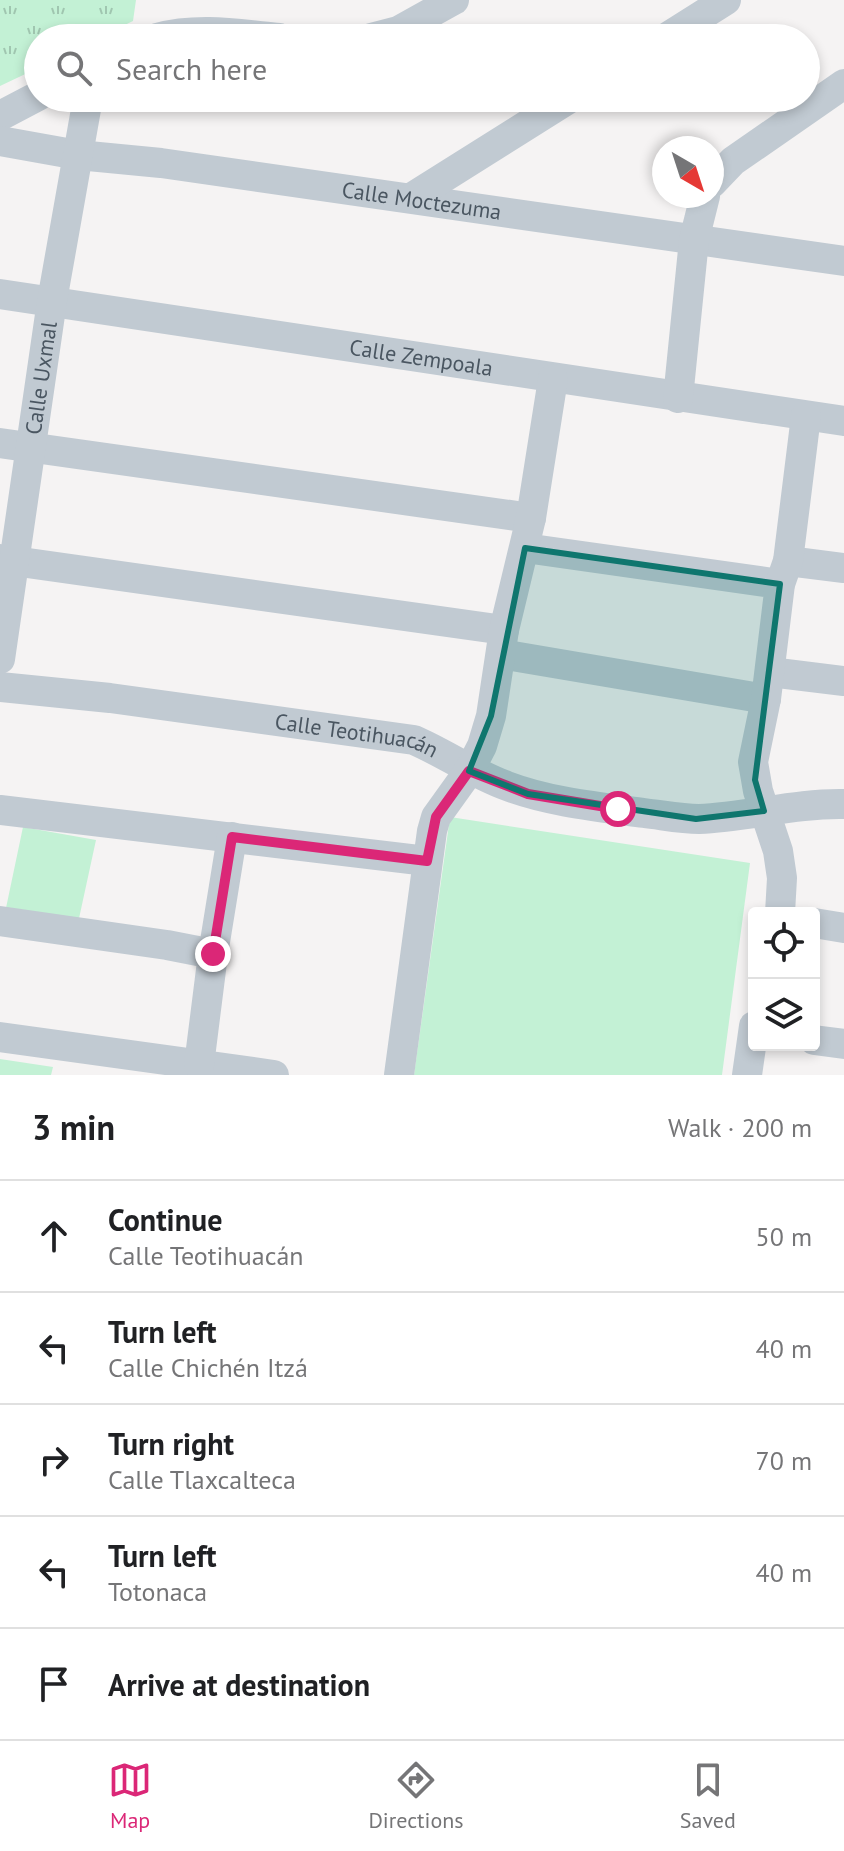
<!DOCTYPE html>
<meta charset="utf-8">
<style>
body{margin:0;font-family:"PT Sans",sans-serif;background:#f6f6f6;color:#202124}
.controls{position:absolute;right:24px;bottom:24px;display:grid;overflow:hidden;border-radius:8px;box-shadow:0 4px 12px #0003}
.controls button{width:72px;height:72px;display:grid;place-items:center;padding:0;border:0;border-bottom:2px solid #e0e0e0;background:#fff;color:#202124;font:40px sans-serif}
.compass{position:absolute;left:652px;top:136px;width:72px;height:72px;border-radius:50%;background:#fff;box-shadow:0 4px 12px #0003;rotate:141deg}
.stop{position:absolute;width:24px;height:24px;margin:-18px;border:6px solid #db2777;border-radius:50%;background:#fff}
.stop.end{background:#db2777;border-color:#fff;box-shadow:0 2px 8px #0008}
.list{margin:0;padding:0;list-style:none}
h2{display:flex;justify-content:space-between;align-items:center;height:104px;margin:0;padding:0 32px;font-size:34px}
h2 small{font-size:26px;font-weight:400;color:#757577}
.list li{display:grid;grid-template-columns:52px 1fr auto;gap:24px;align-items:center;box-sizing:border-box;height:112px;padding:0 32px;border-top:2px solid #e0e0e0}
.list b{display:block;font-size:30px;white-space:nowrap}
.list p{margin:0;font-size:26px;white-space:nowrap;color:#757577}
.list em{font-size:26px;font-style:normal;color:#757577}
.icon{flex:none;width:44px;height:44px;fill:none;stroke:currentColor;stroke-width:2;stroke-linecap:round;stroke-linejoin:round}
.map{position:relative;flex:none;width:844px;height:1075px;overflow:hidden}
.search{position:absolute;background:#fff;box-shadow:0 4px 12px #0003;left:24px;right:24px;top:24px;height:88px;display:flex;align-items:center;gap:20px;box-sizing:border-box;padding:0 28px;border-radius:44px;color:#757577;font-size:30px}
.sheet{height:664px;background:#fff}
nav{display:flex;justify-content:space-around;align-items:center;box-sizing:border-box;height:112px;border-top:2px solid #e0e0e0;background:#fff;font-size:22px;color:#757577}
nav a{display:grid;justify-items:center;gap:4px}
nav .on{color:#db2777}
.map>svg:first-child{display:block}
</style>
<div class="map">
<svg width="844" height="1075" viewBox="0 0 844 1075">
<defs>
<pattern id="grass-tufts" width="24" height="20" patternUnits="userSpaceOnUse" patternTransform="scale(2)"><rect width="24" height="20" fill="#c3f1d5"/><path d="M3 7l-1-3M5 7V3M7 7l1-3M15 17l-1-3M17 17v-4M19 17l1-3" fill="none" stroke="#a0c6b0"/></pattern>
</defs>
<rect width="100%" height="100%" fill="#f5f3f3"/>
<path fill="url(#grass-tufts)" d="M 0,0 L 136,0 L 133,21 L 98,38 L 38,38 L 38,68 L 0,86 Z"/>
<path fill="#c3f1d5" d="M 450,817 L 750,863 L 722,1075 L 414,1075 Z
M 23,827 L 96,840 L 78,923 L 6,908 Z
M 0,1059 L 53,1067 L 51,1075 L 0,1075 Z"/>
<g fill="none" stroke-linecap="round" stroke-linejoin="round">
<g stroke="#c1cad2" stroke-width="30">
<path d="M 157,38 C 198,27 238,34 279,38"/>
<path d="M 371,38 L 398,31 L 454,0"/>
<path d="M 666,38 L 726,0"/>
<path d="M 0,116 L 38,96"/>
<path id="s1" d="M 0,141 L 78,155 L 161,163 L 844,261"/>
<path d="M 712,183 L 733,161 L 844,84"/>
<path d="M 411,198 L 570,98"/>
<path id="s2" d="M 0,294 L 844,421"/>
<path d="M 678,398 L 694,240 L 705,196"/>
<path d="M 0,443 L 531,518"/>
<path d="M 525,548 L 780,584"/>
<path d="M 0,559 L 504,630"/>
<path d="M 788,561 L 844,568"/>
<path d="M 501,654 L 766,699"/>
<path id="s3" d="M 0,659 L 52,301 L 88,98"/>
<path d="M 770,672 L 844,681"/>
<path id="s4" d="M 0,687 L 110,698 L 414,740 C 446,754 474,774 507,786 C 549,802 599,807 644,813 C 662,815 681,819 699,819 C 748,817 795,803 844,804"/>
<path d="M 0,810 L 427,861"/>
<path d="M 780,913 L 782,878 L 778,851 L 758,791 L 753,762 L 766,699 L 780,584 L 788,561 L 806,416"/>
<path d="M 0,921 L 167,945 L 213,954"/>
<path d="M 814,923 L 844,928"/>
<path d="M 0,1037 L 274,1075"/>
<path d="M 814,1040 L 844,1044"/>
<path d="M 199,1065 L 213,954 L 232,837"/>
<path d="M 399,1075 L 432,831 L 436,817 L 469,771 L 482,746 L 491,716 L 504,630 L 531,518 L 553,379"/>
<path d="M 747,1075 L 754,1026"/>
</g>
</g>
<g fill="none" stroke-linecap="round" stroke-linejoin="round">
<path stroke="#db2777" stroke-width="10" d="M 213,954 L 232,837 L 427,861 L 436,817 L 469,771 L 528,794 L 618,809"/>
</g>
<path fill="#0f766e" fill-opacity="0.2" stroke="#0f766e" stroke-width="6" stroke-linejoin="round" d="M 525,548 L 780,584 L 755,780 L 764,811 L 696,819 L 528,794 L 469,771 L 491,716 Z"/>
<g text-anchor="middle" stroke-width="8" stroke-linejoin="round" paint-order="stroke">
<g font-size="22" fill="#4a5661" stroke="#fff">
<text dy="8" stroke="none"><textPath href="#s1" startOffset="426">Calle Moctezuma</textPath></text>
<text dy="8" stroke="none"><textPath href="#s2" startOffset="426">Calle Zempoala</textPath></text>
<text dy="8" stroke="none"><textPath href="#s3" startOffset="284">Calle Uxmal</textPath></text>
<text dy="8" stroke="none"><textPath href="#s4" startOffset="360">Calle Teotihuacán</textPath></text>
</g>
</g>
</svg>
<div class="controls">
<button><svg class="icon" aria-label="locate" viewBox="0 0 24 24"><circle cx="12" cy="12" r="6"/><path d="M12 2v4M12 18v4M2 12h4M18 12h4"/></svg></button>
<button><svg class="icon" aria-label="layers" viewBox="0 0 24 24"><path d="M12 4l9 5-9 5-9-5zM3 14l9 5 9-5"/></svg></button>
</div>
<svg class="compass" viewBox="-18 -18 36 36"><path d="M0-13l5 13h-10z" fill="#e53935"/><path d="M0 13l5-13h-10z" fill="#757577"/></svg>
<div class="stop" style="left:618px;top:809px"></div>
<div class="stop end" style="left:213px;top:954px"></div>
<div class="search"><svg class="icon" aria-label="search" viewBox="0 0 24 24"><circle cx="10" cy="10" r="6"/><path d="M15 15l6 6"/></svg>Search here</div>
</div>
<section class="sheet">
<h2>3 min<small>Walk · 200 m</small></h2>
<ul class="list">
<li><svg class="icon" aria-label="ahead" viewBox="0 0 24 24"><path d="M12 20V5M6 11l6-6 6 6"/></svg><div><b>Continue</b><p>Calle Teotihuacán</p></div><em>50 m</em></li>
<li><svg class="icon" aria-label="left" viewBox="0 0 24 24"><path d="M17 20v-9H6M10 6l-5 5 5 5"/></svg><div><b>Turn left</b><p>Calle Chichén Itzá</p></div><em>40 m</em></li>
<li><svg class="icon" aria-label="right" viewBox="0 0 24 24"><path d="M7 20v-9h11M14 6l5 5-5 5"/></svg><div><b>Turn right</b><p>Calle Tlaxcalteca</p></div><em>70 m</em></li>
<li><svg class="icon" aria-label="left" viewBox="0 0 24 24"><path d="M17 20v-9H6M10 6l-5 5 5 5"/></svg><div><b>Turn left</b><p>Totonaca</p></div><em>40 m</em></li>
<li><svg class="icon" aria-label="arrive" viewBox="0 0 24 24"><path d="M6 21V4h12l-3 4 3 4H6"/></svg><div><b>Arrive at destination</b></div></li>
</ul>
</section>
<nav>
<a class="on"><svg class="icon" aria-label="map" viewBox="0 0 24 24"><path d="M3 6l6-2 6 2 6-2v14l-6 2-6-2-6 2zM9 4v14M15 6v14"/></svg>Map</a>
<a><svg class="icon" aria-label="directions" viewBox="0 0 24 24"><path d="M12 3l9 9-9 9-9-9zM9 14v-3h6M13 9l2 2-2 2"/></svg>Directions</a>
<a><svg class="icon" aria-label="saved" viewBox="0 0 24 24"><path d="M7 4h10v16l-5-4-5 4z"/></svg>Saved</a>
</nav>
